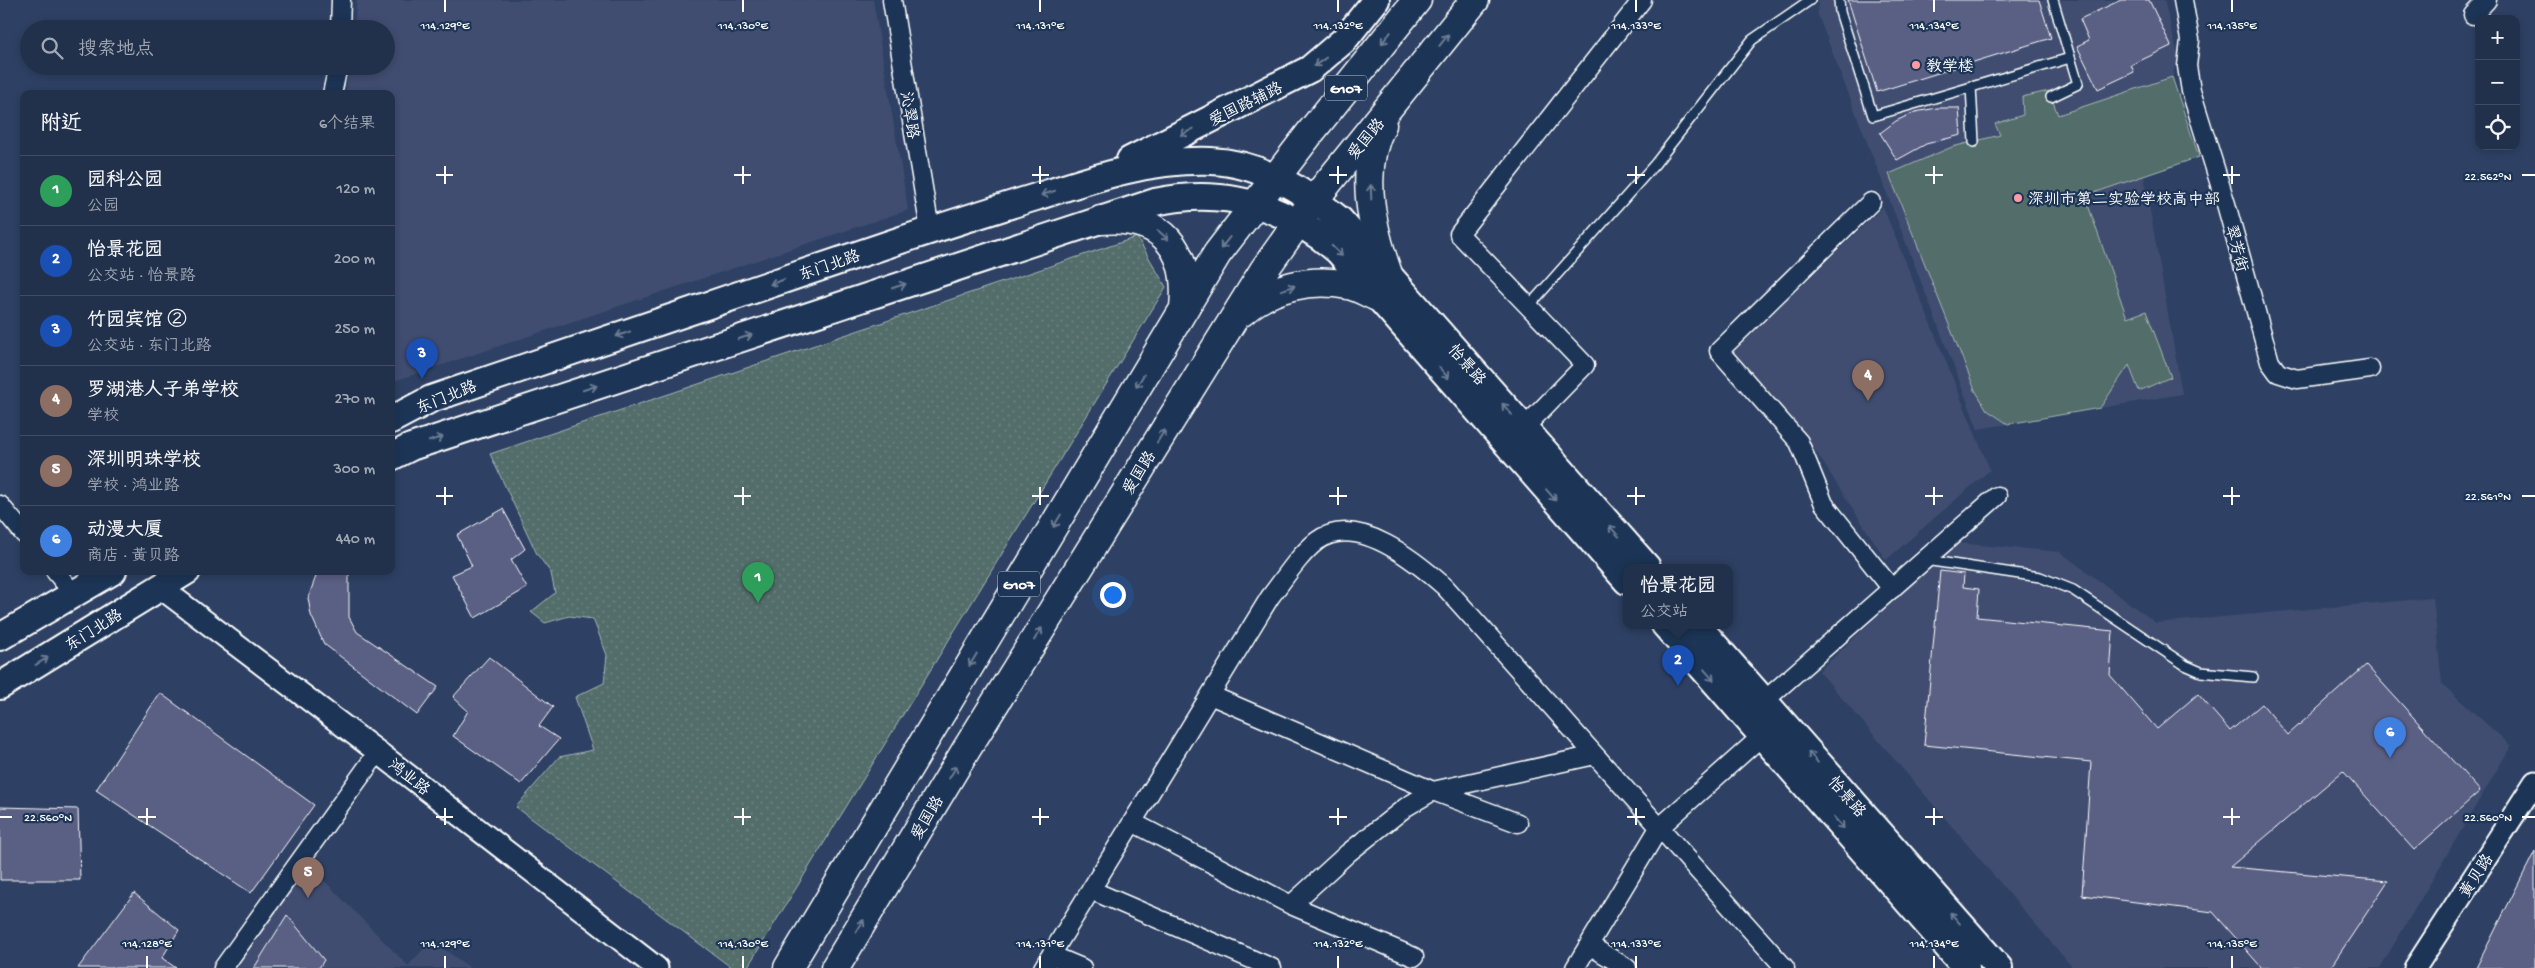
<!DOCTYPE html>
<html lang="zh">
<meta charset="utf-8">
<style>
body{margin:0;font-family:"Gochi Hand","LXGW WenKai TC",sans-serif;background:#2e3d55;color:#f1f3f6}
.controls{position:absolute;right:15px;top:15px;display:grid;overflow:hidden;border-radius:10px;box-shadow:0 2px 8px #0003}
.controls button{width:45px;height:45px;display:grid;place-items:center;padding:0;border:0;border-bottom:1px solid #3f4c63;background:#22314b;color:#f1f3f6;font:25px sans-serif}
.you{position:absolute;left:1112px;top:594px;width:18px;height:18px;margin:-12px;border:4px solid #fff;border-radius:50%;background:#1a73e8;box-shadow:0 0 0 8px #1a73e833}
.badge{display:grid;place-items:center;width:32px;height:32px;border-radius:50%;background:#ff9aa2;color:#fff;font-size:16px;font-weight:700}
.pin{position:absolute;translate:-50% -41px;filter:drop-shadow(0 1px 2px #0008)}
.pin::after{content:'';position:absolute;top:26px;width:18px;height:15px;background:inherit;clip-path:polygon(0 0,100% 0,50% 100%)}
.popup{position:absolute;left:1623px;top:564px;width:110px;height:65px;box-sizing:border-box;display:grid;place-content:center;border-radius:10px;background:#22314b;filter:drop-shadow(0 1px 4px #0005);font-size:16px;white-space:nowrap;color:#a2a9b5}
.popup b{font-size:19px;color:#f1f3f6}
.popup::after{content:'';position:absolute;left:50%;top:100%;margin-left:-10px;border:10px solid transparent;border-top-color:#22314b}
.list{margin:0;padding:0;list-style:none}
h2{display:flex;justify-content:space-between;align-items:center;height:65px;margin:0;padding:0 20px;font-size:21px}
h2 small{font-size:16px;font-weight:400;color:#a2a9b5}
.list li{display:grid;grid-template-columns:32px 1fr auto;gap:15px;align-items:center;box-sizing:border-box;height:70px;padding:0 20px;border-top:1px solid #3f4c63}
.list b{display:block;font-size:19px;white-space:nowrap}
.list p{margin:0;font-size:16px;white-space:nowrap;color:#a2a9b5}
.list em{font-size:16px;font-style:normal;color:#a2a9b5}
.icon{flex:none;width:28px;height:28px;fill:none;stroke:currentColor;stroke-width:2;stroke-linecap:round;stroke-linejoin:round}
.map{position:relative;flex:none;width:2535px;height:968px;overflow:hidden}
.search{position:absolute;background:#22314b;box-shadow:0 2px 8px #0003;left:20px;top:20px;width:375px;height:55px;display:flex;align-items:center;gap:12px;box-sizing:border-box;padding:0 18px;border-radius:28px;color:#a2a9b5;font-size:19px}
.panel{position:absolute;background:#22314b;box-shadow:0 2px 8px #0003;left:20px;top:90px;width:375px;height:485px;border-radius:10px}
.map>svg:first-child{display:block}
</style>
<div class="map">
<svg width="2535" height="968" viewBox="0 0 2535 968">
<defs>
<pattern id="park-dots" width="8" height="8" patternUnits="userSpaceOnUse" patternTransform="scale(1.25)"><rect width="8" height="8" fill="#526d6a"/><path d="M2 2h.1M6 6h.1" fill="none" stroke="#6c8380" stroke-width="1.8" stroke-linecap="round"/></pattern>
</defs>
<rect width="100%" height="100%" fill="#2e4164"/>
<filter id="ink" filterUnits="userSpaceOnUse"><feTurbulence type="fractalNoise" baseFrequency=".02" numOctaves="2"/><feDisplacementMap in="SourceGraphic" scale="10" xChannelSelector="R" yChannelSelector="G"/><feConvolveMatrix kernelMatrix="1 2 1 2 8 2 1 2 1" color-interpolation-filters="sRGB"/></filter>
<g filter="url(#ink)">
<path fill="#3f4e71" d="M 357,0 L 873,0 L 908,210 L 391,382 L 391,94 L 346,94 L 349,66 L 386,66 L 386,29 L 354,29 Z
M 1818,0 L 2164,0 L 2178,56 L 2172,77 L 2199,157 L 2144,176 L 2182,394 L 1978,429 L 1818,15 Z
M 1883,207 L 1990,470 L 1886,560 L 1815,450 L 1733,352 Z
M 1955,543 L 2060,552 L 2156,623 L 2433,598 L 2442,684 L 2511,746 L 2380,968 L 2073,968 L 1819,671 Z
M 301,857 L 408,966 L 432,940 L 470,968 L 229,968 Z"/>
<path fill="#526d6a" stroke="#a8b6b4" d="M 2172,77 L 2199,157 L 2085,196 L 2127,318 L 2146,311 L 2171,377 L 2139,391 L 2129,365 L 2100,408 L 2008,424 L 1987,410 L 1975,390 L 1889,174 L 1952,147 L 2000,135 L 1995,124 L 2023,115 L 2022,97 L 2049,91 L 2058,115 Z"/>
<path fill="url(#park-dots)" stroke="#a8b6b4" d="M 1137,237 L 1166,287 L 747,968 L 732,968 L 516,807 L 559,757 L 593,750 L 575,697 L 604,683 L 607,655 L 593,619 L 569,616 L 545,623 L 531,612 L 555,593 L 551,573 L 537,554 L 490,454 Z"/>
<path fill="#5a5f84" stroke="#fff" d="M 1848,0 L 2039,0 L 2051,38 L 1877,92 Z
M 2121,0 L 2149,0 L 2171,46 L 2131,65 L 2134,72 L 2098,89 L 2077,46 L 2089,40 L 2080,19 Z
M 1937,108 L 1959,108 L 1961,135 L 1926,144 L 1897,160 L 1880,133 L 1896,121 L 1915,112 Z
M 503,509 L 525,549 L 511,560 L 527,588 L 475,618 L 452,575 L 472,566 L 457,535 Z
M 318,571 L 349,571 L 349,617 L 357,632 L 438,687 L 417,715 L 324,644 L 311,615 L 308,598 Z
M 1940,571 L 1964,574 L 1963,587 L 1979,589 L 1977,617 L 2113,631 L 2110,675 L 2157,729 L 2198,694 L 2230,731 L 2262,704 L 2288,735 L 2366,665 L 2480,791 L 2414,850 L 2343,771 L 2230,867 L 2388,881 L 2330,968 L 2262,968 L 2213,912 L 2082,895 L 2091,762 L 1924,745 Z
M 489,657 L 553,707 L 539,726 L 559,739 L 521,784 L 453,736 L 468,711 L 453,697 Z
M 160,693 L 314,805 L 251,893 L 96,790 Z
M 0,807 L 78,809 L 80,880 L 0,880 Z
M 2535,851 L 2535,968 L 2476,968 Z
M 134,893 L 179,930 L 162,958 L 176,968 L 78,968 Z
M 287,915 L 324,960 L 319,968 L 254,968 Z"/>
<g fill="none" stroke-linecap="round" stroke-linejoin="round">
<defs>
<path id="service" d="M 1839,0 L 1840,12 L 1873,116 L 2070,58
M 1971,86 L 1974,142
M 2051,97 L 2078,84 L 2053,0
M 1529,306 L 1655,164 L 1752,40 L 1810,0
M 1925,560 L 2040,577 L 2073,590 L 2185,665 L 2201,672 L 2253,677"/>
<path id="minor" d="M 892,0 L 930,230
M 2183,0 L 2190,40 L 2187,66 L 2191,91 L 2226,204 L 2270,362 L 2278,373 L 2297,379 L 2370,369
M 2473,15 L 2487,0
M 340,29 L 341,0
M 332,94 L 338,66
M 1871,202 L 1719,351 L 1799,442 L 1824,504 L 1892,589
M 1524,428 L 1585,365 L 1459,234 L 1642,0
M 0,505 L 24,534
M 55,571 L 73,593
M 1210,695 L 1433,791 L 1518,823
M 1764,701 L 1997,496
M 1132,822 L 1291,905 L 1414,957
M 1091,890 L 1272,968
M 1291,905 L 1348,853 L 1406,807 L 1433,791 L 1595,755
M 1589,945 L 1627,968
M 1051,955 L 1082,968
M 223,968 L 378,752
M 1043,968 L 1270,597 C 1285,578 1298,556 1317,541 C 1357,512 1417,562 1445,587 L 1785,968
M 1575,968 L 1659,828 L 1762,736"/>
<path id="tertiary" d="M 161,588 L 378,752 L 657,968
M 2415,968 L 2535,782"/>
<path id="primary" d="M 1130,160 L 1310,69 L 1344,40 L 1376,0
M 391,420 L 431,399 C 587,346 742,294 898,241 C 944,226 990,211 1036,197 C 1094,178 1149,159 1211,161 C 1260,163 1303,190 1340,220 L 1647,567
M 391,457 L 411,447 L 1155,202 C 1225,187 1284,205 1338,251 L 1627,581
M 1665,625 L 1966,968
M 1697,625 L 1999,968
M 0,637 L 113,571
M 0,686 L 187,571"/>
<path id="trunk" d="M 1382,125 C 1358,170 1372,229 1388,274
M 1101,220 C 1163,215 1190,249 1184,308
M 1242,312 C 1271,286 1311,278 1348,285 C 1358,287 1368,293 1377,297
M 788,968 L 1217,254 L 1310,133 L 1417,0
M 835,968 L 966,750 L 1264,270 L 1314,200 L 1475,0"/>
</defs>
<use href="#service" stroke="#fff" stroke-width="12"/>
<use href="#minor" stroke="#fff" stroke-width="21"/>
<use href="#tertiary" stroke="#fff" stroke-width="25"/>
<use href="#primary" stroke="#fff" stroke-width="30"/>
<use href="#trunk" stroke="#fff" stroke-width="31"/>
<use href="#service" stroke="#1d3557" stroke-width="9"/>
<use href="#minor" stroke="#1d3557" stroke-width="18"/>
<use href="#tertiary" stroke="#1d3557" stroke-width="21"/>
<use href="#primary" stroke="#1d3557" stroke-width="26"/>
<use href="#trunk" stroke="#1d3557" stroke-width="28"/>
</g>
<defs><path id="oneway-shaft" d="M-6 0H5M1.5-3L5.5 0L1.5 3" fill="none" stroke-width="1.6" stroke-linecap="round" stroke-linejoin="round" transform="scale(1.25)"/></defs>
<g stroke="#6c7c92">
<use href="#oneway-shaft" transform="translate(1386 38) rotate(129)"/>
<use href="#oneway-shaft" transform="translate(1444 40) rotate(-52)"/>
<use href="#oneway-shaft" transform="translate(1320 62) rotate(144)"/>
<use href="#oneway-shaft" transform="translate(1187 132) rotate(153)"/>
<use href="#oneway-shaft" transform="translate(1371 192) rotate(-92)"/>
<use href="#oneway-shaft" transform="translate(1048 193) rotate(162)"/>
<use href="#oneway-shaft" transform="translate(1163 235) rotate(41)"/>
<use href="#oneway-shaft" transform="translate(1225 243) rotate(128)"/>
<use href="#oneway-shaft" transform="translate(1337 251) rotate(45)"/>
<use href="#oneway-shaft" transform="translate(777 282) rotate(161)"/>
<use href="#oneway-shaft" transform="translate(899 286) rotate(-18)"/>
<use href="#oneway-shaft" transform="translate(1288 288) rotate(-17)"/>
<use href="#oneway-shaft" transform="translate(623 334) rotate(161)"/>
<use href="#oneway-shaft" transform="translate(745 337) rotate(-18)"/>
<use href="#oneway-shaft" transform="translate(1444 373) rotate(49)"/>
<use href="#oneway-shaft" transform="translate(1140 381) rotate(121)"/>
<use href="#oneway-shaft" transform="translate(590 388) rotate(-18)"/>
<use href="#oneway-shaft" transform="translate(1507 409) rotate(-131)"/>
<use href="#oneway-shaft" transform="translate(1161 436) rotate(-58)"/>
<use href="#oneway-shaft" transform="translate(436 439) rotate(-18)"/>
<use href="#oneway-shaft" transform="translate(1551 495) rotate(49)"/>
<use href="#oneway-shaft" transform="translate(1057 521) rotate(121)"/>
<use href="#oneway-shaft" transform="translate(1614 531) rotate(-131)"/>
<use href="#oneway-shaft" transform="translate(1038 634) rotate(-58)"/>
<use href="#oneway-shaft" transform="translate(973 660) rotate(121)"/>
<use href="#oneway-shaft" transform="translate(42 661) rotate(-31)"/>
<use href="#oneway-shaft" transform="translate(1709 675) rotate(49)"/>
<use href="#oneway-shaft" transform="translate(1813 757) rotate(-131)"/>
<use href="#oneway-shaft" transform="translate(953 772) rotate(-59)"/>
<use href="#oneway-shaft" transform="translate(1839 823) rotate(49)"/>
<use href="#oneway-shaft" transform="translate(1955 918) rotate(-131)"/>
<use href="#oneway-shaft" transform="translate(860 926) rotate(-59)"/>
</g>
</g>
<path fill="none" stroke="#fff" stroke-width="2" d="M 445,0 L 445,12M 743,0 L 743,12M 1040,0 L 1040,12M 1338,0 L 1338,12M 1636,0 L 1636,12M 1934,0 L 1934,12M 2232,0 L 2232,12M 445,166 L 445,184M 743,166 L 743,184M 1040,166 L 1040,184M 1338,166 L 1338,184M 1636,166 L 1636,184M 1934,166 L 1934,184M 2232,166 L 2232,184M 436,175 L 453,175M 734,175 L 751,175M 1032,175 L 1049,175M 1329,175 L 1347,175M 1627,175 L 1645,175M 1925,175 L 1943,175M 2223,175 L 2240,175M 2522,175 L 2535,175M 445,487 L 445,505M 743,487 L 743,505M 1040,487 L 1040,505M 1338,487 L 1338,505M 1636,487 L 1636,505M 1934,487 L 1934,505M 2232,487 L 2232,505M 436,496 L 453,496M 734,496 L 751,496M 1032,496 L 1049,496M 1329,496 L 1347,496M 1627,496 L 1645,496M 1925,496 L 1943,496M 2223,496 L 2240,496M 2522,496 L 2535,496M 147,808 L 147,825M 445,808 L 445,825M 743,808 L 743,825M 1040,808 L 1040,825M 1338,808 L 1338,825M 1636,808 L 1636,825M 1934,808 L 1934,825M 2232,808 L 2232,825M 0,817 L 12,817M 138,817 L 156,817M 436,817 L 453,817M 734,817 L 751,817M 1032,817 L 1049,817M 1329,817 L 1347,817M 1627,817 L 1645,817M 1925,817 L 1943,817M 2223,817 L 2240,817M 2522,817 L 2535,817M 147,956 L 147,968M 445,956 L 445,968M 743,956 L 743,968M 1040,956 L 1040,968M 1338,956 L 1338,968M 1636,956 L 1636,968M 1934,956 L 1934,968M 2232,956 L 2232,968"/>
<g fill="#ff9aa2" stroke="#1d3557" stroke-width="2">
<circle cx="1916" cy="65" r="5"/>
<circle cx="2018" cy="198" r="5"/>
</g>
<g text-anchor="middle" stroke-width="4.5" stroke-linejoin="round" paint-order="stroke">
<g fill="#1d3557" stroke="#bbc2cd" stroke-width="1">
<rect x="1325" y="75.5" width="42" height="25" rx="4"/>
<rect x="998" y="571.5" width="42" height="25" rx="4"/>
</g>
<g font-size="15" font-weight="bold" fill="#fff">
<text x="1346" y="93">G107</text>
<text x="1019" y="589">G107</text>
</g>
<g font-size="16" fill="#fff" stroke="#1d3557" text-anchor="start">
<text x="1926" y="71">教学楼</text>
<text x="2028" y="204">深圳市第二实验学校高中部</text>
</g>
<g font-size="16" fill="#fff" stroke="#1d3557">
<text transform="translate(1245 103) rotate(-26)" y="6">爱国路辅路</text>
<text transform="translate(911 115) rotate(81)" y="6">沁翠路</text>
<text transform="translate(1365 138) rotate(-50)" y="6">爱国路</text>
<text transform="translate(2238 248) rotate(75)" y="6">翠芳街</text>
<text transform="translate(829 264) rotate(-19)" y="6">东门北路</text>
<text transform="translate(1468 364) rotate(49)" y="6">怡景路</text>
<text transform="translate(446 396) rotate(-22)" y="6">东门北路</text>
<text transform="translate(1138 472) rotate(-58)" y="6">爱国路</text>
<text transform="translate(93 629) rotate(-32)" y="6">东门北路</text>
<text transform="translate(410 776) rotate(38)" y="6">鸿业路</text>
<text transform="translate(1848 796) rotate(49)" y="6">怡景路</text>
<text transform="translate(926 817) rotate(-59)" y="6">爱国路</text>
<text transform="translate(2475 875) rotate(-57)" y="6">黄贝路</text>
</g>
</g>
<g font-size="12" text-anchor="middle" fill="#fff" stroke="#1d3557" stroke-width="4.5" stroke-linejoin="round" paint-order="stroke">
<text x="445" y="29">114.129°E</text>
<text x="743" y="29">114.130°E</text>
<text x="1040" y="29">114.131°E</text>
<text x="1338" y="29">114.132°E</text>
<text x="1636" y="29">114.133°E</text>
<text x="1934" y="29">114.134°E</text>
<text x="2232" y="29">114.135°E</text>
<text x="2488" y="180">22.562°N</text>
<text x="2488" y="500">22.561°N</text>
<text x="48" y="821">22.560°N</text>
<text x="2488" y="821">22.560°N</text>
<text x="147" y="947">114.128°E</text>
<text x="445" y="947">114.129°E</text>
<text x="743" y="947">114.130°E</text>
<text x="1040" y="947">114.131°E</text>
<text x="1338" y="947">114.132°E</text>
<text x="1636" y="947">114.133°E</text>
<text x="1934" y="947">114.134°E</text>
<text x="2232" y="947">114.135°E</text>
</g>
</svg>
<div class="controls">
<button>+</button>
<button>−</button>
<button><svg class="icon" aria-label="locate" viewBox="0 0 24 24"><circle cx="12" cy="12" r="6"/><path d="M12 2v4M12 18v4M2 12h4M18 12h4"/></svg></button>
</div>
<div class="you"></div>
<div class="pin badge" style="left:758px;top:603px;background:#2e9e5b">1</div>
<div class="pin badge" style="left:1678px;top:686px;background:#1a4fb4">2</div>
<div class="popup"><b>怡景花园</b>公交站</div>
<div class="pin badge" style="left:422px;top:379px;background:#1a4fb4">3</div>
<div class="pin badge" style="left:1868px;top:401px;background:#8d6e63">4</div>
<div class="pin badge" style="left:308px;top:898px;background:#8d6e63">5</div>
<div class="pin badge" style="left:2390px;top:758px;background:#3f7fe0">6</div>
<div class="search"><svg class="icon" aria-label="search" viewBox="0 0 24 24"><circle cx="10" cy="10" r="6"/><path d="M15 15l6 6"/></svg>搜索地点</div>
<section class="panel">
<h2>附近<small>6个结果</small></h2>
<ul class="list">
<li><span class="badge" style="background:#2e9e5b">1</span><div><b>园科公园</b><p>公园</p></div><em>120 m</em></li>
<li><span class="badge" style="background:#1a4fb4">2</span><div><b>怡景花园</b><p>公交站 · 怡景路</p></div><em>200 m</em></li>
<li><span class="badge" style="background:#1a4fb4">3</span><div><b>竹园宾馆 ②</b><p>公交站 · 东门北路</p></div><em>250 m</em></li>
<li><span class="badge" style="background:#8d6e63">4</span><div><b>罗湖港人子弟学校</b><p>学校</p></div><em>270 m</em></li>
<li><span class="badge" style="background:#8d6e63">5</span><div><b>深圳明珠学校</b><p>学校 · 鸿业路</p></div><em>300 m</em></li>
<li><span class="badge" style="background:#3f7fe0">6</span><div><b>动漫大厦</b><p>商店 · 黄贝路</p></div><em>440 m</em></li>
</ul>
</section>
</div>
